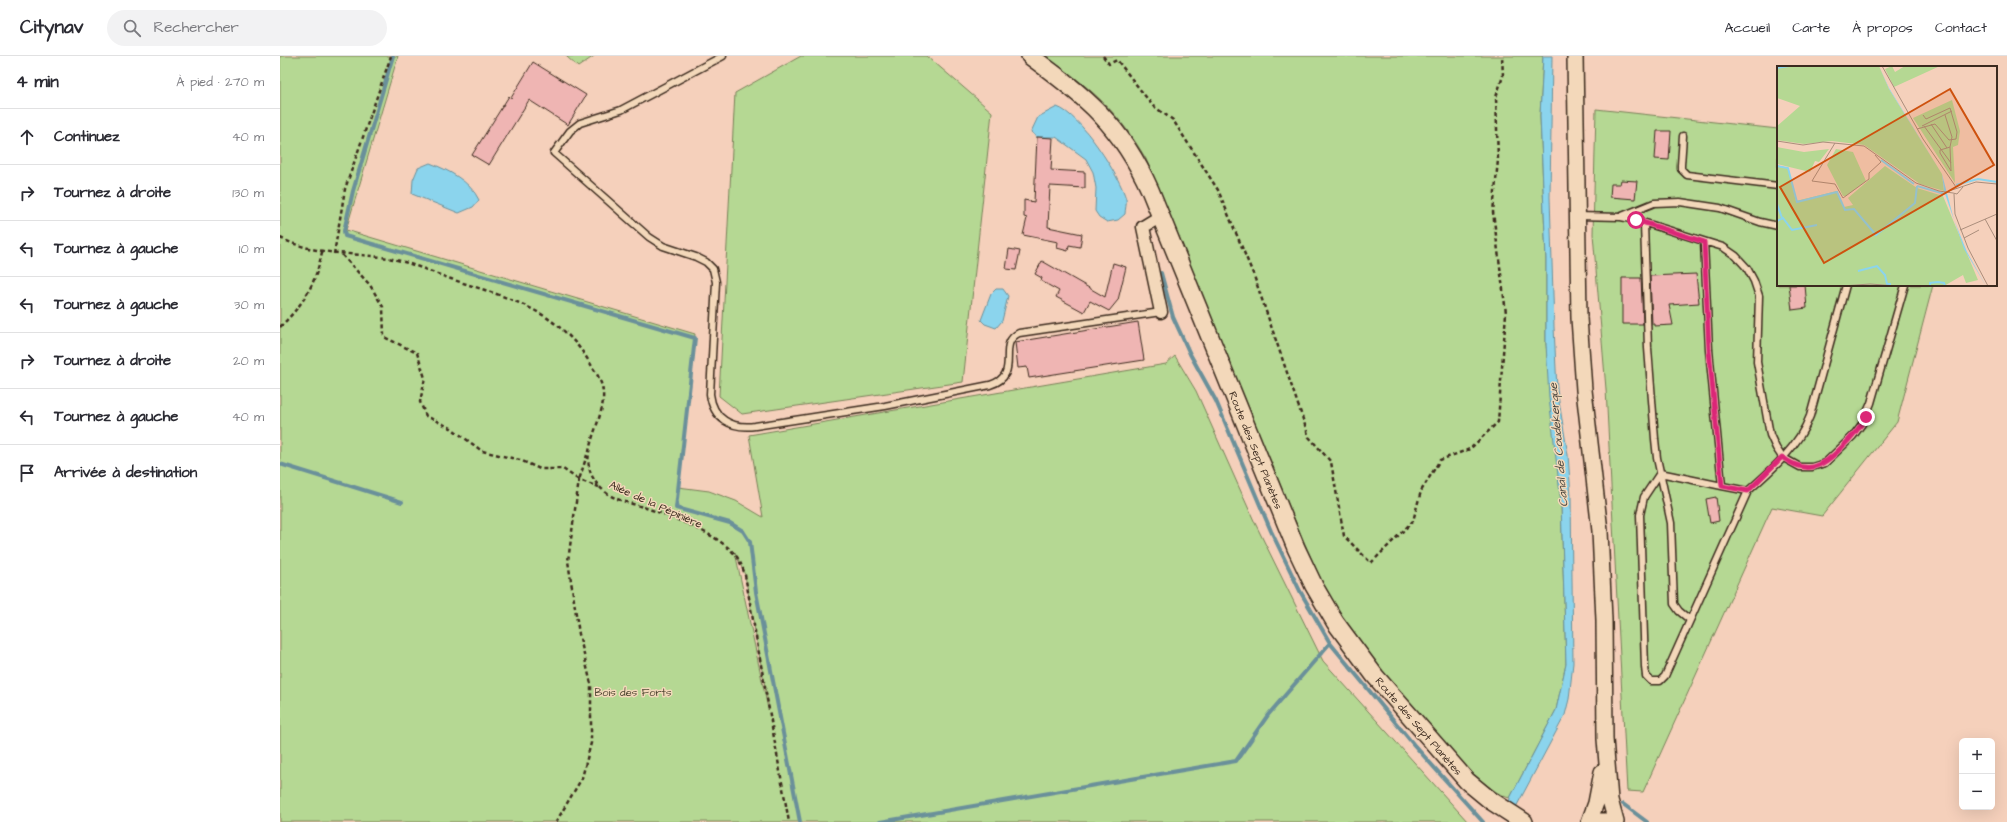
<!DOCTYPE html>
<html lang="fr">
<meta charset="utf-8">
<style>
body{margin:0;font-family:"Architects Daughter",sans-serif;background:#f2f2f3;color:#2b2b33}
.controls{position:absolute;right:12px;bottom:12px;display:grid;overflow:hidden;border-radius:6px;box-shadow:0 4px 16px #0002}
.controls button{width:36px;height:36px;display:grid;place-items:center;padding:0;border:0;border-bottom:1px solid #e1e1e2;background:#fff;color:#2b2b33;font:20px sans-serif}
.stop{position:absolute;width:12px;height:12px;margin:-9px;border:3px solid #db2777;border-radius:50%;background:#fff}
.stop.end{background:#db2777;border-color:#fff;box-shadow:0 1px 4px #0008}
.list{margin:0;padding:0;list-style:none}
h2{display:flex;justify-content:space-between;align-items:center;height:52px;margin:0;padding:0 16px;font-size:17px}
h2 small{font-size:13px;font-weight:400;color:#7c7c81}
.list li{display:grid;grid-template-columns:26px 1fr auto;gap:12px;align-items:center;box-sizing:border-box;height:56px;padding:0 16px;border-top:1px solid #e1e1e2}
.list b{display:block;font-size:15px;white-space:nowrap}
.list em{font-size:13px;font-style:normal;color:#7c7c81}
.icon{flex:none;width:22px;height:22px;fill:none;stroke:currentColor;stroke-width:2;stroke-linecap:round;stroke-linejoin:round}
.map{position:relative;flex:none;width:1727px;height:766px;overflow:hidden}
header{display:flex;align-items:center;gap:24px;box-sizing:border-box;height:56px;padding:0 20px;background:#fff;border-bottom:1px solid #e1e1e2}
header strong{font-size:19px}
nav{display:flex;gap:22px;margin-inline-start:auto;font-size:14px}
.search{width:280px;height:36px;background:#f2f2f3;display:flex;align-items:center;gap:10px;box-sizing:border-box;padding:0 14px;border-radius:22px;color:#7c7c81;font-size:15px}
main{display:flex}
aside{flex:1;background:#fff}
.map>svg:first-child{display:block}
</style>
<header>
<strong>Citynav</strong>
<div class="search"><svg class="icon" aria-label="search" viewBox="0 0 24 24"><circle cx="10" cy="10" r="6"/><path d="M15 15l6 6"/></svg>Rechercher</div>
<nav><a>Accueil</a><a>Carte</a><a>À propos</a><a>Contact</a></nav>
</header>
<main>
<aside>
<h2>4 min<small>À pied · 270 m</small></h2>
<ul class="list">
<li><svg class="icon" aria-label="ahead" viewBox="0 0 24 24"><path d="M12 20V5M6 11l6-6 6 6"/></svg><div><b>Continuez</b></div><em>40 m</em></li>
<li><svg class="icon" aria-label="right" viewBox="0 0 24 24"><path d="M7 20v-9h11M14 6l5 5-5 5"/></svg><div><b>Tournez à droite</b></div><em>130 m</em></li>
<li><svg class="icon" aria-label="left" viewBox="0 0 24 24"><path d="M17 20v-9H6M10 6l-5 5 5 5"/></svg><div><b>Tournez à gauche</b></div><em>10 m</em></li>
<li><svg class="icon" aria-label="left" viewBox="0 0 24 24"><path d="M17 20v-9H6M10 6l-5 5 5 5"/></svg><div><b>Tournez à gauche</b></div><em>30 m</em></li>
<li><svg class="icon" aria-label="right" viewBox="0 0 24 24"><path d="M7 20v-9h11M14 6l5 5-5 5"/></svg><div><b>Tournez à droite</b></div><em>20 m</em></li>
<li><svg class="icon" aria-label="left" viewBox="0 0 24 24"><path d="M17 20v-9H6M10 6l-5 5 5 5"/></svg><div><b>Tournez à gauche</b></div><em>40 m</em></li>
<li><svg class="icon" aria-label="arrive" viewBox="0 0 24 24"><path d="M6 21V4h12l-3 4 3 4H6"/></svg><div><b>Arrivée à destination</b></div></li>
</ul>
</aside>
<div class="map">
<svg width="1727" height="766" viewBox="0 0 1727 766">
<rect width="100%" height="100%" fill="#f5d0bb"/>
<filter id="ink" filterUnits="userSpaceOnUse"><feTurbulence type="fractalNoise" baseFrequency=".025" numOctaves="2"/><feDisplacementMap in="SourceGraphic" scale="8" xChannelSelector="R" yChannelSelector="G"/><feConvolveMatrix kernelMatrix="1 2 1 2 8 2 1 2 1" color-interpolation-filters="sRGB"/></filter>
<g filter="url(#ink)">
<path fill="#b5d893" stroke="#788158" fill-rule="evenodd" d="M 0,0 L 118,0 L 66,174 L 415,278 L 398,431 L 429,435 L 456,445 L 483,461 L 469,379 L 886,308 L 895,300 L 916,335 L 975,467 L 1043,605 L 1188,766 L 0,766 ZM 455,496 L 465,519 L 489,653 L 488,653 Z
M 286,0 L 314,0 L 298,11 Z
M 521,0 L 647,0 L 712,56 L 683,326 L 462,358 L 439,340 L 455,37 Z
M 765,0 L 1263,0 L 1260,60 L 1266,203 L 1266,288 L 1281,446 L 1286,608 L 1276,654 L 1230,742 C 1194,737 1075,584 1054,548 C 1038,520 1026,490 1013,460 L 866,103 C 838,55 810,31 765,0 Z
M 1316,53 L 1498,73 L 1498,229 L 1653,229 L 1617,366 L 1542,460 L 1492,451 L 1363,736 L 1347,735 L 1326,333 L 1313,178 Z"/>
<path fill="#8bd4ed" stroke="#6b909a" d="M 1263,0 L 1272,0 L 1270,141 L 1274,271 L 1277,334 L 1288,399 L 1291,440 L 1293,607 L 1289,643 L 1285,659 L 1235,753 L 1234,766 L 1226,766 L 1230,742 L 1276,654 L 1286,608 L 1281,446 L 1269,342 L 1266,288 L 1266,203 L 1260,60 Z
M 777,51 C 800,58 840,120 846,143 C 847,147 845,154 845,158 L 838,164 L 827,166 L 819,161 L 815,155 L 816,132 L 813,116 L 806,103 L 776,81 L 757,81 L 751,76 L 758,61 Z
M 150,107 C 168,114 190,125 199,144 L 193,151 L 179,157 L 132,138 L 133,124 L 138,112 Z
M 716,233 L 723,233 L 728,240 L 722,265 L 716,272 L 705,268 L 701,264 L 711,238 Z"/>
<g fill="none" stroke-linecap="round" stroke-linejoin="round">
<path stroke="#6b909a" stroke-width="4" d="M 113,0 L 73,135 L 64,175 L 65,180 L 415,282 L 396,452 L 450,467 L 463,475 L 470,486 L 476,536 L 520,766
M 881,217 L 893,261 L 910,298 L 936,345 L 991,475 L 1020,535 L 1050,587 L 1134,689 L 1203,766
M 0,408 L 122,446
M 1343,748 L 1367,766
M 600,766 L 956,705 L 988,659 L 1050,587"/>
</g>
<path fill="#efb5b3" stroke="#3b2a1e" d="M 253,6 L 306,39 L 288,69 L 249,44 L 209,109 L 192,99 L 229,40 L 231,42 Z
M 1377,75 L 1391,75 L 1389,104 L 1375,103 Z
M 757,81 L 773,82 L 771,114 L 805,116 L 805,132 L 770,130 L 768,171 L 802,178 L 800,191 L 789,189 L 788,195 L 777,192 L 778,186 L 743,179 L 747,162 L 744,161 L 744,144 L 754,146 Z
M 1341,124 L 1357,125 L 1355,143 L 1330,141 L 1331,128 L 1340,128 Z
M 729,193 L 740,195 L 736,214 L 726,213 Z
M 762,205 L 825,241 L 833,207 L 846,211 L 838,244 L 829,255 L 810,245 L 804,256 L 776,241 L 779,235 L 761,225 L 762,222 L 755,218 Z
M 1416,218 L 1419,247 L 1389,249 L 1393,269 L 1374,270 L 1374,268 L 1372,268 L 1370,220 Z
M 1342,222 L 1361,222 L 1363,268 L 1342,268 Z
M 1509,229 L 1525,229 L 1527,252 L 1512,254 Z
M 858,266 L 864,304 L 749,322 L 747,311 L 738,312 L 735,286 Z
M 1436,441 L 1439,465 L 1430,467 L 1426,443 Z"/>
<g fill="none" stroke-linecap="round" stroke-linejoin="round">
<defs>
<path id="service" d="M 443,0 L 341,54 L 300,67 L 290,75 L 274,97 L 369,181 L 383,190 L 416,201 L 426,206 L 433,213 L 436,226 L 430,338 C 433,363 451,373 475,370 L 605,350 L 710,329 C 743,319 715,288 739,277 L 881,256
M 1403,80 L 1401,109 L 1401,113 L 1407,119 L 1498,130
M 1297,160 L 1341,161 L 1356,164 L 1443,191 L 1456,200 L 1467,212 L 1474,225 L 1479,240 L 1477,306 L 1490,379 L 1496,392 L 1502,401 L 1520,411 L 1532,411 L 1545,407 L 1573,380 L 1582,368 L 1591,347 L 1625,229
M 1342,160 L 1374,147 L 1400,146 L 1440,152 L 1480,166 L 1498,170
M 1364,167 L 1368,292 L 1375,383 L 1377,402 L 1391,467 L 1394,548 L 1399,555 L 1410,564
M 1424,186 L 1429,294 L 1442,430 L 1468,435 C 1492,414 1519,390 1530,360 L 1566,229
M 1442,430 L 1380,417 L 1364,441 L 1360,459 L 1365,611 L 1366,620 L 1371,625 L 1380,625 L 1385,620 L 1468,435"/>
<path id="minor" d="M 881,256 L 863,171 L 881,160"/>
<path id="tertiary" d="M 1295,0 L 1299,262 L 1304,334 L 1320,475 L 1324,564 L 1325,683 L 1330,744 L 1336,766
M 1309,766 L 1316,747 L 1322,716"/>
<path id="secondary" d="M 750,0 C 806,41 841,69 870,134 L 1016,492 L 1034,530 L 1055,566 L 1095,620 L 1187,725 L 1210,744 L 1244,766
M 1313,766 L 1328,766"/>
</defs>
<use href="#service" stroke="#3b2a1e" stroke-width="9"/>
<use href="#minor" stroke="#3b2a1e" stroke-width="15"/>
<use href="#tertiary" stroke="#3b2a1e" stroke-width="18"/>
<use href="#secondary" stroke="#3b2a1e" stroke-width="20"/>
<path stroke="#3b2a1e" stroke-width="2.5" stroke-dasharray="4 3" stroke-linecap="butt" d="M 823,0 L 829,8 L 837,4 L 873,50 L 893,64 L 938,134 L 974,220 L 1029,381 L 1051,406 L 1064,480 L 1091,507 L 1133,465 L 1141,435 L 1160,404 L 1190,393 L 1218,366 L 1226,257 L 1213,156 L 1218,104 L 1216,41 L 1223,20 L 1222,0
M 0,182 C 39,200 68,196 108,202 C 129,206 151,216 171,223 C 231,243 279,253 313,312 C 318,319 322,327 323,336 C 326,369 288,404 324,435 C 334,444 350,447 363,451 C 390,460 440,478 457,501 C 461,507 463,513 465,519 L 509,766
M 54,198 L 65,133 L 111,0
M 62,199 L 90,229 L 103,251 L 104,281 L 137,297 L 145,322 L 140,346 L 146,360 L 171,372 L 202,395 L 240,404 L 260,413 L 283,413 L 299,424 L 307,399
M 0,271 C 24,247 35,230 42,196
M 276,766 L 302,722 L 311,687 L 311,628 L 299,578 L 288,505 L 299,424 L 319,431"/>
<use href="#service" stroke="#f3d8ba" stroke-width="6"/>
<use href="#minor" stroke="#f3d8ba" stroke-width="12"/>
<use href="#tertiary" stroke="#f3d8ba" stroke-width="15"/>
<use href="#secondary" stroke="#f3d8ba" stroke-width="17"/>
</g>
</g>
<g fill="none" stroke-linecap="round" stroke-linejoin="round" filter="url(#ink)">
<path stroke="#db2777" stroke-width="5" d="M 1356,164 L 1424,186 L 1429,294 L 1442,430 L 1468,435 L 1502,401 C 1527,420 1543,411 1562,391 C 1571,382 1579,373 1586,361"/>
</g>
<g text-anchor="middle" stroke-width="3" stroke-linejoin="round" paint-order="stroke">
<g font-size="11" fill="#3b2a1e" stroke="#f3d8ba">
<text transform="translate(976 394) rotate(68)" y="4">Route des Sept Planètes</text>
<text transform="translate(376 448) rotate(24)" y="4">Allée de la Pépinière</text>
<text transform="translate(1139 670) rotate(49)" y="4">Route des Sept Planètes</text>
</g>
<g font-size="11" fill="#4d4430" stroke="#f3d8ba">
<text x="353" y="640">Bois des Forts</text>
</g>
<g font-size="12" font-style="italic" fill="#47443d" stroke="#f3d8ba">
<text transform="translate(1278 389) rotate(-95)" y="4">Canal de Coudekerque</text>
</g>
</g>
<g transform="translate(1497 10)">
<rect width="220" height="220" fill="#f5d0bb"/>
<path d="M 0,0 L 102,0 L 112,23 L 165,108 L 167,125 L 143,118 L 87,79 L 55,75 L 27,78 L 0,74 L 0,60 L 23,40 L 0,32 ZM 115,0 L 118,6 L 128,0 L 163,0 L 117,21 L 108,3 ZM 175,34 L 183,65 L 181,79 L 176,81 L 178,117 L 136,52 ZM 0,81 L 27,86 L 52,83 L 42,96 L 38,95 L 33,106 L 0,98 ZM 59,83 L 76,86 L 89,115 L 69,130 L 66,130 L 50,99 ZM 0,99 L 11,102 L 19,135 L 60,125 L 67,141 L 76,139 L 71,132 L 108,100 L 140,122 L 166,130 L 201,214 L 189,217 L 186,209 L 167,220 L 0,220 Z" fill="#b5d893"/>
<path d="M 102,0 L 112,22 L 165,108 L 177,154 L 190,186 L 209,220 L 187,183 L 167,125 L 165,108 L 112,23 Z" fill="#8bd4ed"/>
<path fill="none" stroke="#8bd4ed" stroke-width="2" d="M 0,2 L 12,0M 104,94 L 137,118M 0,100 L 11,102 L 20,136 L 60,126 L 68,144 L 77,143 L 99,169 L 138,137 L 140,120M 179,119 L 201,113 L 220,116M 140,120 L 168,128M 0,138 L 5,152M 0,155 L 6,152 L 15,164 L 40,159M 81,205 L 100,200 L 108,209 L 110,218 L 114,218M 153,220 L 153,217 L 161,216 L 167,217 L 168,220"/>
<path fill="none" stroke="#ab8e7c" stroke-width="1" d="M 105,0 L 146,73 L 179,121M 154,58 L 170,82 L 173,81 L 175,71 L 168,49M 145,60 L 175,45M 147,60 L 174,97M 140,63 L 158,58 L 172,74 L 179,73 L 180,66 L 173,42 L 149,53 L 146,49M 0,75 L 26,79 L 46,76 L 87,80 L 139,117 L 162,125 L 176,127M 58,77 L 35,115 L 58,118 L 66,132 L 92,113 L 92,107 L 104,96 L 98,89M 170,82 L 163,84 L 163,87 L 174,105 L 173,81M 172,125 L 199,116 L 220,118M 176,127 L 180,128 L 186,121M 177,128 L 178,148 L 191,182 L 211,220M 208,153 L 220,175M 183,164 L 220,148M 187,172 L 202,164M 65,220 L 93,218 L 120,220"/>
<path fill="#ce520f" fill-opacity="0.15" stroke="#ce520f" stroke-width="2" d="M 173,23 L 217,99 L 47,197 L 3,121 Z"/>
<rect width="220" height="220" fill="none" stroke="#3b2a1e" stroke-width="2"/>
</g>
</svg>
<div class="controls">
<button>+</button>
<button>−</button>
</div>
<div class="stop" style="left:1356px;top:164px"></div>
<div class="stop end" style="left:1586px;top:361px"></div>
</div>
</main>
